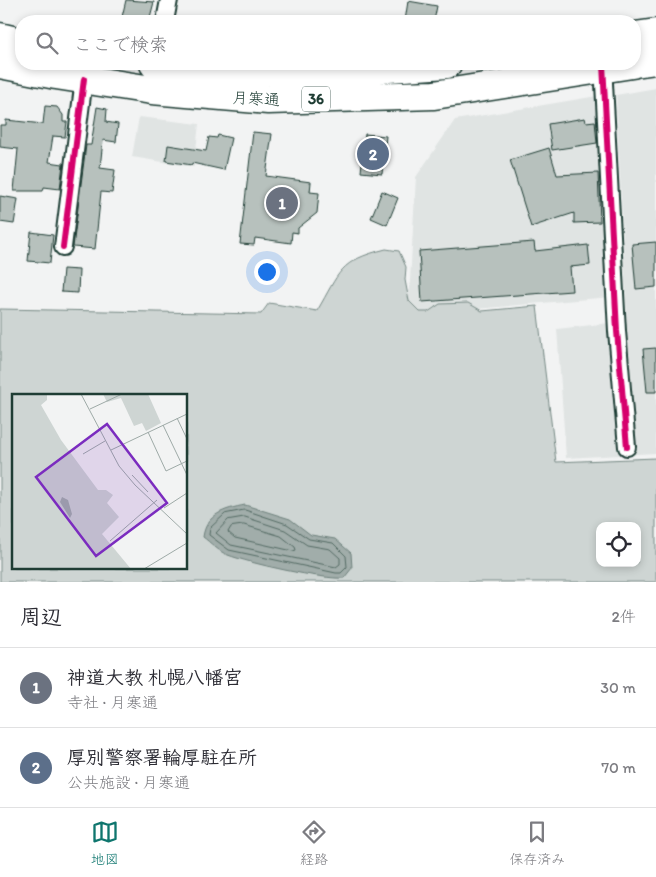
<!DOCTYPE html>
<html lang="ja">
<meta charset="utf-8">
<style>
body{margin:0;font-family:Itim,"Klee One",sans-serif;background:#f2f2f3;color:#2b2b33}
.controls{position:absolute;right:15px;bottom:15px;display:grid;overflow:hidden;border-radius:10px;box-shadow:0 2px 8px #0003}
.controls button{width:45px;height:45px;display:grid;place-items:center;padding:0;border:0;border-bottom:1px solid #e1e1e2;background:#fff;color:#2b2b33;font:25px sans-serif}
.you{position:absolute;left:266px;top:271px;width:18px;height:18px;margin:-12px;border:4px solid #fff;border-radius:50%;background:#1a73e8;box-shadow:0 0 0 8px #1a73e833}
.badge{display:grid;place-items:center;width:32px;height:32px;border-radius:50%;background:#0f766e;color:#fff;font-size:16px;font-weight:700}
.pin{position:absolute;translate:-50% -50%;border:2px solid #fff;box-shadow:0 1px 5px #0006}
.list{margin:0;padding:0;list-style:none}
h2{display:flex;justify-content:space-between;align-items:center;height:65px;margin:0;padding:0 20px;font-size:21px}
h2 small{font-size:16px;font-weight:400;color:#7c7c81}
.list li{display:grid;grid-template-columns:32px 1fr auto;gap:15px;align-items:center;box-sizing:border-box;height:80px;padding:0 20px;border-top:1px solid #e1e1e2}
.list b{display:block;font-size:19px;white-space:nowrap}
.list p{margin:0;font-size:16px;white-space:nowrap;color:#7c7c81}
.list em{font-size:16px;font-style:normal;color:#7c7c81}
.icon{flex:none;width:28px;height:28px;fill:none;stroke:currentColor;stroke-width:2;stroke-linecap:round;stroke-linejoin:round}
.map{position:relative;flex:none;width:656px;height:582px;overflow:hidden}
.search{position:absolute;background:#fff;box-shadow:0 2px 8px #0003;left:15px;right:15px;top:15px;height:55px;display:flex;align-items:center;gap:12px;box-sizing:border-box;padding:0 18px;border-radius:20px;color:#7c7c81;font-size:19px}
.sheet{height:225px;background:#fff}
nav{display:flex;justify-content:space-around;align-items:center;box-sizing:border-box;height:70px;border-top:1px solid #e1e1e2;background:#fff;font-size:14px;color:#7c7c81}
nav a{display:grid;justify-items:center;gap:2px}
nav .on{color:#0f766e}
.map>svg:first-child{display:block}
</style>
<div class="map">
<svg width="656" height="582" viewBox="0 0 656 582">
<rect width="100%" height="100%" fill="#f2f3f3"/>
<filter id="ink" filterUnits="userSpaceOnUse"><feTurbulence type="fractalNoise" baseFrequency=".02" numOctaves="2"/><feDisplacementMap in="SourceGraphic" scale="10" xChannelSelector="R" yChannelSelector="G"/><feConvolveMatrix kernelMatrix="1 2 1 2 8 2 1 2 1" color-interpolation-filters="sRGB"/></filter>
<g filter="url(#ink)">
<path fill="#e0e4e3" d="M 656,88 L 656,453 L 566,458 L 557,329 L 627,321 L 616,95 Z
M 597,96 L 610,297 L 408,315 L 416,177 L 455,120 Z
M 139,117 L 199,124 L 194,167 L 132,157 Z"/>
<path fill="#ced5d3" stroke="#768984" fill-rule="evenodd" d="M 386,249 L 399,251 L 406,267 L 405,280 L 409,301 L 420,312 L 428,312 L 440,304 L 468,303 L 482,311 L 537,306 L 556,462 L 656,458 L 656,582 L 0,582 L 0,309 L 261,314 L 269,303 L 317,311 C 340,272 338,261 386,249 ZM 14,396 L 186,396 L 186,568 L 14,568 ZM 600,526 L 637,526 L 637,563 L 600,563 Z"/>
<path fill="#a1adaa" stroke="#6d807b" d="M 245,505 L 290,519 L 311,535 L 335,539 L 351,553 L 352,568 L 344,578 C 323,580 249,563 228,555 C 219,552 210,542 203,537 C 206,514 225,509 245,505 Z"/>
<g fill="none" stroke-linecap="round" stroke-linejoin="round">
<path stroke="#536a63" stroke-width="1" d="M 245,510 L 287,524 L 309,539 L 333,543 L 346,556 L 347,567 L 341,573 L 336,573 L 229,550 L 209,535 L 210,528 L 225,514 Z
M 245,517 L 285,530 L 307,545 L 330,549 L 340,558 L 340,564 L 336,567 L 231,545 L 216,533 L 228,520 Z
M 244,525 L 281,536 L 295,547 L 296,550 L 293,551 L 235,538 L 228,532 L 231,527 Z"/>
</g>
<path fill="#b7c1bd" stroke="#1f3d34" d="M 126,0 L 154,2 L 149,21 L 121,21 Z
M 408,1 L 437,6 L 434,21 L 405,21 Z
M 45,106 L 57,107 L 63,115 L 63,122 L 67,122 L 65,137 L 53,136 L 49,162 L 63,164 L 60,189 L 44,187 L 43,191 L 14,191 L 18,149 L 0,147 L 0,125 L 6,125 L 6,120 L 43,124 Z
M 97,107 L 107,109 L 106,122 L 118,124 L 116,142 L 103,140 L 100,168 L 115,170 L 112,193 L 101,192 L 95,249 L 73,247 L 86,145 L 91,145 Z
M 585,118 L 586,122 L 595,121 L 597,143 L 552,150 L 548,124 Z
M 253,132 L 272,134 L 266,176 L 311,182 L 310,192 L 319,193 L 317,213 L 298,228 L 298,233 L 292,232 L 291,243 L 255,238 L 254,245 L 240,244 Z
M 365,134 L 386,136 L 382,174 L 361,172 Z
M 218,135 L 231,138 L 224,170 L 192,163 L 192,165 L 166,161 L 168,145 L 206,151 L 209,137 L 217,138 Z
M 549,148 L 557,175 L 598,173 L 600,222 L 574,223 L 574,213 L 531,227 L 510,160 Z
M 382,191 L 398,198 L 387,225 L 371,218 Z
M 0,196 L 18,199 L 14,224 L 0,222 Z
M 31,232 L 53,235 L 50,263 L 28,261 Z
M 534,242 L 535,251 L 588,245 L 590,265 L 570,267 L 572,291 L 422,302 L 419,251 Z
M 656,242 L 656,287 L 636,289 L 632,244 Z
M 63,269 L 79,270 L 78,293 L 61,292 Z
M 656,348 L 656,392 L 647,392 L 643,349 Z"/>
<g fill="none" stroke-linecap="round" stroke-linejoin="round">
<defs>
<path id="street" d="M 165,21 L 169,0
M 603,64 L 617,331 L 627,447
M 63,247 L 84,79"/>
<path id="highway" d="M 635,36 L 656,33
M 0,37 L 21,42
M 635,63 L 656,60
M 0,64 L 56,75 L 152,90 L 268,100 L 434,95 L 632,64
M 154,64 L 300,74 L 447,64"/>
</defs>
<use href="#street" stroke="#1f3d34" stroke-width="20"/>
<use href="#highway" stroke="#1f3d34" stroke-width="31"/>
<use href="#street" stroke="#fff" stroke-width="16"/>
<use href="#highway" stroke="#fff" stroke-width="28"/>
<defs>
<path id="cycleway" d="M 603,64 L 617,331 L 627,447
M 63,247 L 84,79"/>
</defs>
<use href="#cycleway" stroke="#fff" stroke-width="9"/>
<use href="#cycleway" stroke="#d6006c" stroke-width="6"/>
</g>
</g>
<g text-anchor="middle" stroke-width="4.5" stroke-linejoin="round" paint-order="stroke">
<rect fill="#fff" stroke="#627771" stroke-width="1" x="302" y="86.5" width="28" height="25" rx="4"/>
<g font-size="15" font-weight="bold" fill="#1f3d34">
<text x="316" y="104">36</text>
</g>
<g font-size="16" fill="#1f3d34" stroke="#fff">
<text transform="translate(256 98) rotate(3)" y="6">月寒通</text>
</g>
</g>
<g transform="translate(12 394)">
<rect width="175" height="175" fill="#f2f3f3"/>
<path d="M 0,0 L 35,0 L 35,6 L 29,11 L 49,46 L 86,96 L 94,96 L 101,101 L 95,109 L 107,123 L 90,140 L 119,175 L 0,175 ZM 91,0 L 136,0 L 149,29 L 134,37 L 130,29 L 122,32 L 109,4 L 95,8 Z" fill="#ced5d3"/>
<path d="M 50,103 L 56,106 L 60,120 L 58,124 L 48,108 Z" fill="#a1adaa"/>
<path fill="none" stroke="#9eaaa7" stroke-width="1" d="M 69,0 L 107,72 L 123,91 L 175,140M 78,15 L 110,0M 165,24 L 175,45M 151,31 L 175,81M 136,38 L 154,77 L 175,67M 99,56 L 175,20M 71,60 L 93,47M 120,81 L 136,98M 152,114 L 175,99M 98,147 L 145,106M 132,175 L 175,149"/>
<path fill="#7b2cbf" fill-opacity="0.15" stroke="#7b2cbf" stroke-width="2.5" d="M 95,30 L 155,109 L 84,162 L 24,83 Z"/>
<rect width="175" height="175" fill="none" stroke="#1f3d34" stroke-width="2.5"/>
</g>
</svg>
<div class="controls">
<button><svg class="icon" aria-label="locate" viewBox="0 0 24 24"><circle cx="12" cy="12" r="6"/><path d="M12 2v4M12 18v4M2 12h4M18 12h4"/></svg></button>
</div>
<div class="you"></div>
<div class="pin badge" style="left:282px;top:203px;background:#6b7280">1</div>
<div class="pin badge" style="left:373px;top:154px;background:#5c6f8a">2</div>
<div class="search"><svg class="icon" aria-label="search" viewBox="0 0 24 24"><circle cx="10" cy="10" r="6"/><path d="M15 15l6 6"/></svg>ここで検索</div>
</div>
<section class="sheet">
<h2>周辺<small>2件</small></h2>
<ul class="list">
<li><span class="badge" style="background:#6b7280">1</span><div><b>神道大教 札幌八幡宮</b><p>寺社 · 月寒通</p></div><em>30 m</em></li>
<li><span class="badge" style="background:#5c6f8a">2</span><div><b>厚別警察署輪厚駐在所</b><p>公共施設 · 月寒通</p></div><em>70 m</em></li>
</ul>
</section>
<nav>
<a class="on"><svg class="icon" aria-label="map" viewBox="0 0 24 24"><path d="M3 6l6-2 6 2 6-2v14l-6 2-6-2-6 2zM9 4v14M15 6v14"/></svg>地図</a>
<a><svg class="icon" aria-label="directions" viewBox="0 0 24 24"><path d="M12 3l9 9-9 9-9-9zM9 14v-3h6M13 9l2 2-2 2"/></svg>経路</a>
<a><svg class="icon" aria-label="saved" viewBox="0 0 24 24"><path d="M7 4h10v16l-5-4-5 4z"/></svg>保存済み</a>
</nav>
